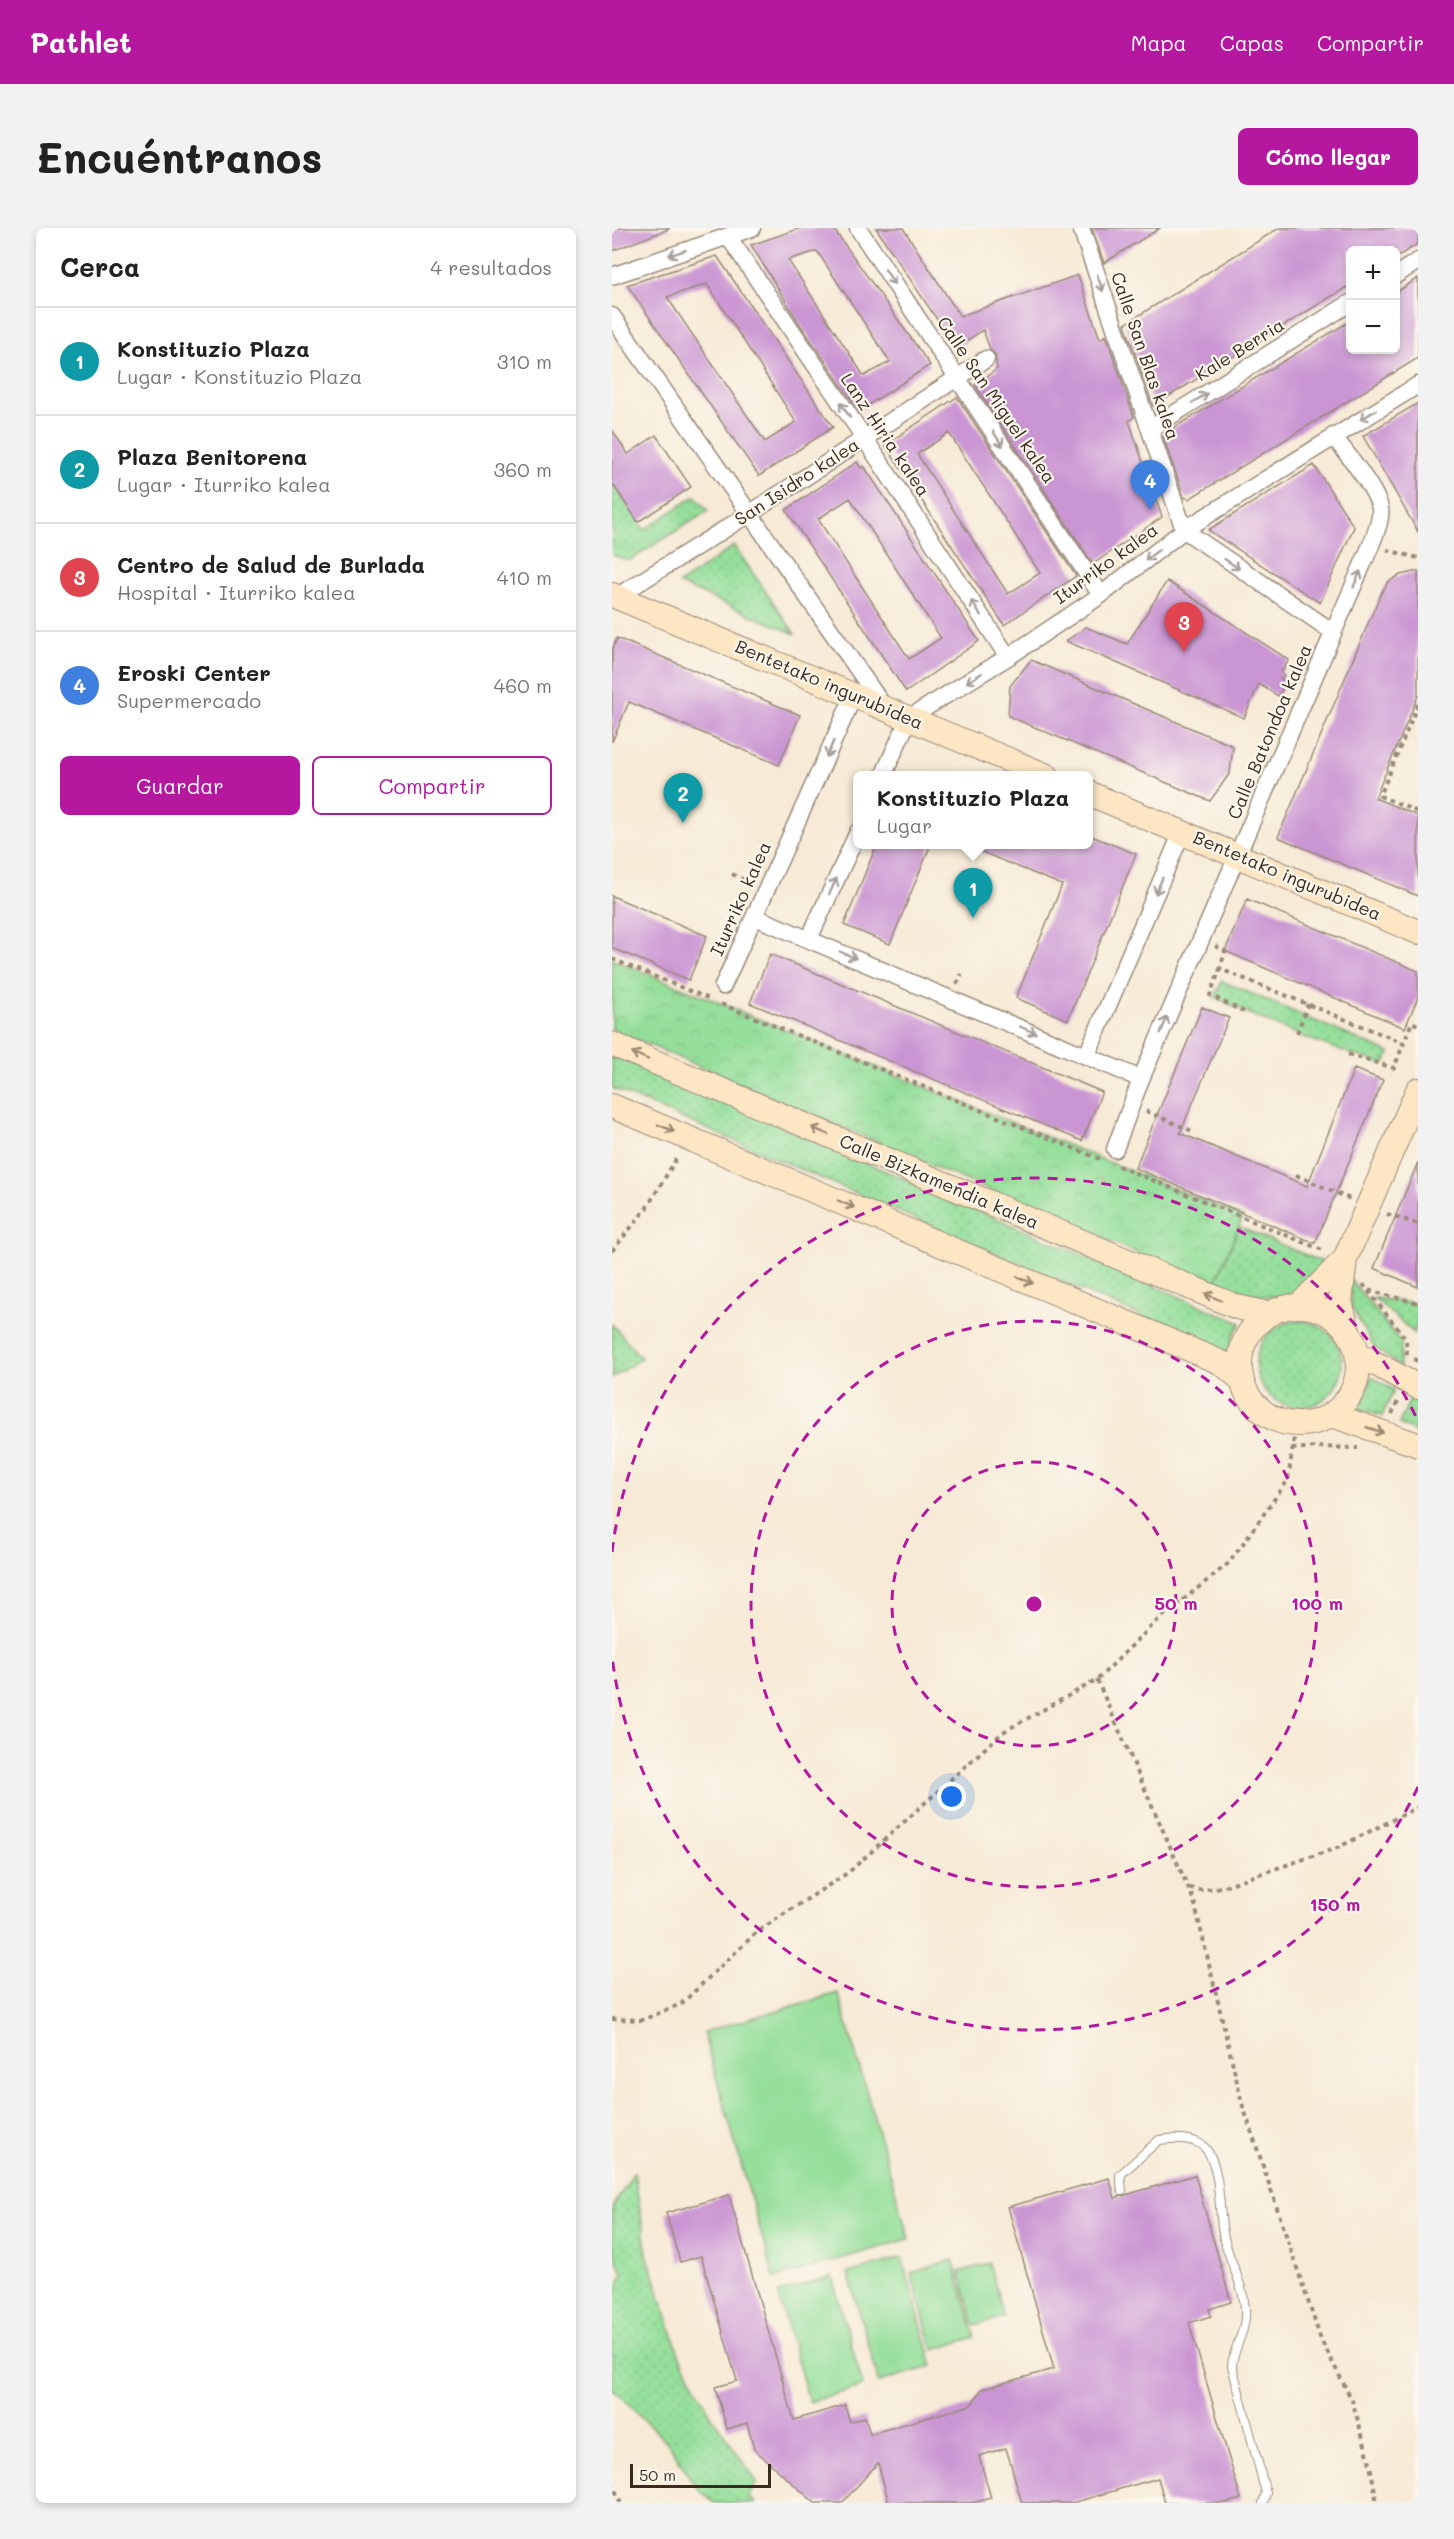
<!DOCTYPE html>
<html lang="es">
<meta charset="utf-8">
<style>
body{margin:0;font-family:Mali,sans-serif;background:#f2f2f2;color:#222}
.controls{position:absolute;right:18px;top:18px;display:grid;overflow:hidden;border-radius:9px;box-shadow:0 3px 9px #0003}
.controls button{width:54px;height:54px;display:grid;place-items:center;padding:0;border:0;border-bottom:2px solid #e0e0e0;background:#fff;color:#222;font:30px sans-serif}
.scale{position:absolute;left:18px;bottom:15px;width:141px;box-sizing:border-box;padding-left:6px;border:3px solid #3b2a1e;border-top:0;font-size:16px;line-height:21px;white-space:nowrap;color:#3b2a1e;-webkit-text-stroke:4px #fbf7ec;paint-order:stroke}
.you{position:absolute;left:340px;top:1569px;width:21px;height:21px;margin:-15px;border:4px solid #fff;border-radius:50%;background:#1a73e8;box-shadow:0 0 0 9px #1a73e833}
.badge{display:grid;place-items:center;width:39px;height:39px;border-radius:50%;background:#b5179e;color:#fff;font-size:20px;font-weight:700}
.pin{position:absolute;translate:-50% -50px;filter:drop-shadow(0 2px 3px #0008)}
.pin::after{content:'';position:absolute;top:32px;width:21px;height:18px;background:inherit;clip-path:polygon(0 0,100% 0,50% 100%)}
.popup{position:absolute;left:241px;top:543px;width:240px;height:78px;box-sizing:border-box;display:grid;place-content:center;border-radius:9px;background:#fff;filter:drop-shadow(0 2px 4px #0005);font-size:20px;white-space:nowrap;color:#767676}
.popup b{font-size:22px;color:#222}
.popup::after{content:'';position:absolute;left:50%;top:100%;margin-left:-12px;border:12px solid transparent;border-top-color:#fff}
.list{margin:0;padding:0;list-style:none}
h2{display:flex;justify-content:space-between;align-items:center;height:78px;margin:0;padding:0 24px;font-size:26px}
h2 small{font-size:20px;font-weight:400;color:#767676}
.list li{display:grid;grid-template-columns:39px 1fr auto;gap:18px;align-items:center;box-sizing:border-box;height:108px;padding:0 24px;border-top:2px solid #e0e0e0}
.list b{display:block;font-size:22px;white-space:nowrap}
.list p{margin:0;font-size:20px;white-space:nowrap;color:#767676}
.list em{font-size:20px;font-style:normal;color:#767676}
.actions{display:flex;gap:12px;padding:18px 24px}
.actions a{flex:1;padding:14px 0;border:2px solid #b5179e;border-radius:9px;text-align:center;font-size:21px;color:#b5179e}
.actions .main{background:#b5179e;color:#fff}
.map{position:relative;flex:none;width:806px;height:2275px;overflow:hidden;border-radius:9px}
header{display:flex;align-items:center;gap:36px;box-sizing:border-box;height:84px;padding:0 30px;background:#b5179e;color:#fff}
header strong{font-size:28px}
nav{display:flex;gap:33px;margin-inline-start:auto;font-size:21px}
.intro{display:flex;align-items:center;justify-content:space-between;box-sizing:border-box;height:144px;padding:0 36px}
h1{margin:0;font-size:42px}
.button{padding:15px 27px;border-radius:9px;background:#b5179e;color:#fff;font-size:21px;font-weight:700}
main{display:flex;gap:36px;padding:0 36px}
aside{flex:1;background:#fff;border-radius:9px;box-shadow:0 3px 9px #0003}
.map>svg:first-child{display:block}
</style>
<header>
<strong>Pathlet</strong>
<nav><a>Mapa</a><a>Capas</a><a>Compartir</a></nav>
</header>
<div class="intro"><h1>Encuéntranos</h1><a class="button">Cómo llegar</a></div>
<main>
<aside>
<h2>Cerca<small>4 resultados</small></h2>
<ul class="list">
<li><span class="badge" style="background:#0f9aa8">1</span><div><b>Konstituzio Plaza</b><p>Lugar · Konstituzio Plaza</p></div><em>310 m</em></li>
<li><span class="badge" style="background:#0f9aa8">2</span><div><b>Plaza Benitorena</b><p>Lugar · Iturriko kalea</p></div><em>360 m</em></li>
<li><span class="badge" style="background:#e0444e">3</span><div><b>Centro de Salud de Burlada</b><p>Hospital · Iturriko kalea</p></div><em>410 m</em></li>
<li><span class="badge" style="background:#3f7fe0">4</span><div><b>Eroski Center</b><p>Supermercado</p></div><em>460 m</em></li>
</ul>
<div class="actions"><a class="main">Guardar</a><a>Compartir</a></div>
</aside>
<div class="map">
<svg width="806" height="2275" viewBox="0 0 806 2275">
<defs>
<pattern id="grass-dots" width="8" height="8" patternUnits="userSpaceOnUse" patternTransform="scale(1.5)"><rect width="8" height="8" fill="#95df9b"/><path d="M2 2h.1M6 6h.1" fill="none" stroke="#81c085" stroke-width="1.8" stroke-linecap="round"/></pattern>
<pattern id="park-crowns" width="20" height="18" patternUnits="userSpaceOnUse" patternTransform="scale(1.5)"><rect width="20" height="18" fill="#95df9b"/><path d="M2 6a3 3 0 1 1 6 0M12 15a3 3 0 1 1 6 0" fill="none" stroke="#81c085"/></pattern>
</defs>
<rect width="100%" height="100%" fill="#fbf7ec"/>
<filter id="ink" filterUnits="userSpaceOnUse"><feTurbulence type="fractalNoise" baseFrequency=".0167" numOctaves="2"/><feDisplacementMap in="SourceGraphic" scale="12" xChannelSelector="R" yChannelSelector="G"/><feConvolveMatrix kernelMatrix="1 2 1 2 8 2 1 2 1" color-interpolation-filters="sRGB"/></filter>
<filter id="wash" filterUnits="userSpaceOnUse"><feTurbulence type="fractalNoise" baseFrequency=".008" numOctaves="4" result="noise"/><feDisplacementMap in="SourceGraphic" scale="24" xChannelSelector="R" yChannelSelector="G"/><feGaussianBlur stdDeviation="1.35" result="paint"/><feColorMatrix in="noise" values="0 0 0 0 0 0 0 0 0 0 0 0 0 0 0 0 0 1.4 0 .05"/><feComposite in="paint" operator="in"/></filter>
<g filter="url(#wash)">
<rect width="100%" height="100%" fill="#f7ead6"/>
<path fill="url(#grass-dots)" stroke="#68845c" stroke-width="1.5" d="M 0,255 L 32,302 L 83,268 L 96,283 L 17,333 L 0,327 Z
M 122,318 L 183,406 L 67,356 Z
M 610,753 L 778,825 L 772,836 C 714,820 657,796 603,769 Z
M 0,826 L 629,1095 L 621,1108 L 617,1126 L 0,860 Z
M 627,999 L 724,1040 C 715,1047 696,1064 686,1067 C 667,1073 621,1064 602,1058 Z
M 738,1051 L 789,1114 L 788,1139 L 762,1119 L 739,1078 Z
M 762,1070 L 806,1076 L 806,1094 L 802,1105 Z
M644 1136a43 43 0 1 1 86 0a43 43 0 1 1-86 0Z
M 0,1096 L 29,1130 L 0,1150 Z
M 759,1148 L 782,1162 L 770,1188 L 745,1180 L 755,1163 Z
M 799,1169 L 806,1171 L 806,1205 L 787,1196 Z
M 22,1944 L 35,2026 L 67,2126 L 100,2189 L 145,2254 L 137,2269 L 144,2275 L 102,2275 L 83,2258 L 57,2216 L 0,2160 L 0,2073 L 11,2046 L 0,2017 L 0,1981 Z"/>
<path fill="url(#park-crowns)" stroke="#68845c" stroke-width="1.5" d="M 0,731 L 631,989 L 602,1058 L 0,801 Z"/>
<path fill="#95df9b" stroke="#68845c" stroke-width="1.5" d="M 226,1765 L 297,2011 L 162,2050 L 91,1804 Z
M 290,2030 L 321,2138 L 267,2154 L 236,2045 Z
M 341,2032 L 363,2109 L 321,2122 L 299,2045 Z
M 377,2035 L 392,2089 L 362,2097 L 347,2044 Z
M 220,2049 L 251,2158 L 197,2174 L 166,2065 Z"/>
<g id="blocks">
<path fill="#ca95d3" fill-rule="evenodd" d="M 0,0 L 57,0 L 57,1 L 0,23 Z
M 189,0 L 221,0 L 318,137 L 247,183 L 186,93 L 139,17 ZM 205,23 L 278,134 L 252,148 L 176,32 Z
M 264,0 L 291,0 L 348,88 L 466,47 L 488,111 L 494,107 L 522,189 L 517,193 L 534,243 L 538,235 L 547,262 L 540,260 L 550,289 L 481,336 L 363,157 L 385,141 L 383,126 L 378,121 L 371,102 L 344,120 Z
M 480,0 L 548,0 L 492,35 Z
M 667,0 L 806,0 L 806,16 L 783,30 L 783,22 L 738,22 L 738,57 L 541,178 L 513,96 Z
M 105,28 L 221,199 L 147,248 L 15,57 ZM 95,56 L 184,194 L 153,214 L 55,69 Z
M 806,50 L 806,130 L 577,271 L 572,269 L 551,208 L 553,205 L 738,93 L 738,122 L 783,122 L 783,65 Z
M 345,169 L 464,348 L 392,397 L 273,217 ZM 337,205 L 428,345 L 396,366 L 305,226 Z
M 806,175 L 806,304 L 751,208 Z
M 0,202 L 16,226 L 44,207 L 79,259 L 26,294 L 0,255 Z
M 245,234 L 249,240 L 252,238 L 367,413 L 294,464 L 174,282 ZM 238,270 L 329,410 L 297,431 L 206,291 Z
M 702,237 L 742,299 L 708,375 L 596,302 Z
M 806,343 L 806,468 L 763,570 L 806,588 L 806,668 L 666,609 L 769,365 L 776,354 L 788,347 Z
M 555,353 L 677,432 L 669,445 L 672,447 L 669,451 L 675,454 L 666,468 L 647,456 L 632,490 L 454,413 L 474,399 L 515,416 Z
M 5,410 L 188,487 L 167,537 L 17,474 L 0,514 L 0,422 Z
M 419,432 L 621,518 L 618,545 L 598,573 L 396,488 L 398,458 Z
M 477,607 L 524,626 L 456,792 L 404,770 L 450,657 L 353,617 L 477,616 Z
M 265,616 L 319,616 L 278,716 L 232,697 Z
M 0,668 L 95,708 L 77,752 L 0,720 Z
M 635,671 L 806,743 L 806,769 L 793,800 L 613,723 Z
M 158,726 L 490,864 L 470,913 L 138,775 Z
M 590,779 L 617,790 L 568,905 L 695,958 L 742,841 L 771,852 L 703,1015 L 523,940 Z
M 806,934 L 806,1059 L 762,1040 Z
M 583,1947 L 619,2074 L 597,2081 L 599,2088 L 577,2095 L 629,2271 L 614,2275 L 553,2275 L 546,2250 L 460,2275 L 410,2275 L 394,2220 L 367,2228 L 379,2270 L 360,2275 L 277,2275 L 266,2235 L 230,2275 L 203,2275 L 142,2221 L 135,2195 L 115,2201 L 103,2159 L 125,2153 L 89,2028 L 68,2034 L 54,1985 L 117,1967 L 182,2192 L 233,2177 L 238,2194 L 253,2189 L 258,2206 L 359,2177 L 370,2161 L 442,2141 L 396,1979 L 497,1950 L 503,1970 Z"/>
</g>
</g>
<g filter="url(#ink)">
<use href="#blocks" fill-opacity="0" stroke="#998a7a" stroke-width="1.5"/>
<g fill="none" stroke-linecap="round" stroke-linejoin="round">
<defs>
<path id="lane" d="M 510,1963 L 508,1947 L 547,1912 C 561,1910 584,1909 594,1921 C 610,1941 606,1986 612,2010 C 618,2036 635,2062 633,2090 C 632,2107 621,2121 620,2138 L 654,2265 L 651,2275"/>
<path id="street" d="M 246,0 L 489,367
M 469,0 L 572,302 L 721,404
M 116,8 L 253,211 L 396,429
M 784,47 L 806,33
M 0,48 L 140,0
M 0,88 L 272,479
M 538,201 L 738,75
M 4,369 L 137,286 L 374,131
M 271,548 L 297,490 L 396,429 L 489,367 L 572,302 L 806,157
M 143,689 L 529,851
M 197,711 L 246,604
M 111,758 L 242,467
M 475,827 L 570,604
M 503,921 L 529,851 L 759,317 C 763,306 770,292 768,280 C 764,261 734,224 721,208"/>
<path id="secondary" d="M 0,367 L 435,548
M 476,565 L 806,704
M 0,816 L 625,1079 L 656,1086
M 0,878 L 610,1135 L 630,1152
M 688,1077 L 733,1031
M628 1137a59 59 0 1 1 118 0a59 59 0 1 1-118 0Z
M 736,1103 L 728,1074 L 733,1031 L 806,862
M 746,1126 L 806,1159
M 720,1187 L 806,1217"/>
</defs>
<use href="#lane" stroke="#998a7a" stroke-width="10"/>
<use href="#street" stroke="#998a7a" stroke-width="19"/>
<use href="#secondary" stroke="#998a7a" stroke-width="26"/>
<path stroke="#998a7a" stroke-width="4" stroke-dasharray="4.5 4.5" stroke-linecap="butt" d="M 775,322 L 806,330
M 806,476 L 768,568 L 806,584
M 120,646 L 140,656
M 603,718 L 613,723 L 608,741
M 0,731 L 100,772
M 345,756 L 350,746
M 109,776 L 488,931
M 632,784 L 598,767 L 608,741 L 792,815
M 685,805 L 696,776
M 736,826 L 782,840 L 800,794 L 806,797
M 534,883 L 580,903
M 506,938 L 713,1023
M 684,947 L 738,971
M 775,986 L 806,996
M 0,1023 L 34,981 L 66,928
M 751,1056 L 755,1062 L 806,1075
M 756,1063 L 794,1111 L 795,1129
M 803,1134 L 806,1126
M 780,1186 L 787,1171
M 680,1221 L 704,1219 L 746,1220
M 485,1452 L 582,1673 L 630,1875 L 709,2112 L 740,2172 L 757,2231 L 765,2275
M 577,1660 L 589,1662 L 609,1659 L 725,1620 L 806,1579
M 0,1791 L 30,1792 L 69,1776 L 146,1703 L 237,1644 L 391,1504 L 485,1452 L 546,1392 L 617,1335 L 676,1252 L 684,1196
M 0,2245 L 1,2258 L 9,2275"/>
<use href="#lane" stroke="#fff" stroke-width="8"/>
<use href="#street" stroke="#fff" stroke-width="16"/>
<use href="#secondary" stroke="#fce6c4" stroke-width="24"/>
</g>
<defs><path id="oneway-shaft" d="M-6 0H5M1.5-3L5.5 0L1.5 3" fill="none" stroke-width="1.6" stroke-linecap="round" stroke-linejoin="round" transform="scale(1.5)"/></defs>
<g stroke="#a79f9a">
<use href="#oneway-shaft" transform="translate(65 25) rotate(161)"/>
<use href="#oneway-shaft" transform="translate(278 49) rotate(56)"/>
<use href="#oneway-shaft" transform="translate(488 55) rotate(71)"/>
<use href="#oneway-shaft" transform="translate(588 170) rotate(-32)"/>
<use href="#oneway-shaft" transform="translate(233 182) rotate(-124)"/>
<use href="#oneway-shaft" transform="translate(756 187) rotate(149)"/>
<use href="#oneway-shaft" transform="translate(386 211) rotate(57)"/>
<use href="#oneway-shaft" transform="translate(540 327) rotate(142)"/>
<use href="#oneway-shaft" transform="translate(620 336) rotate(34)"/>
<use href="#oneway-shaft" transform="translate(745 351) rotate(-67)"/>
<use href="#oneway-shaft" transform="translate(364 380) rotate(-123)"/>
<use href="#oneway-shaft" transform="translate(362 450) rotate(148)"/>
<use href="#oneway-shaft" transform="translate(218 521) rotate(114)"/>
<use href="#oneway-shaft" transform="translate(221 658) rotate(-66)"/>
<use href="#oneway-shaft" transform="translate(547 658) rotate(113)"/>
<use href="#oneway-shaft" transform="translate(236 727) rotate(23)"/>
<use href="#oneway-shaft" transform="translate(552 797) rotate(-67)"/>
<use href="#oneway-shaft" transform="translate(416 802) rotate(23)"/>
</g>
<g stroke="#9c8871">
<use href="#oneway-shaft" transform="translate(28 828) rotate(-157)"/>
<use href="#oneway-shaft" transform="translate(54 900) rotate(23)"/>
<use href="#oneway-shaft" transform="translate(208 903) rotate(-157)"/>
<use href="#oneway-shaft" transform="translate(234 976) rotate(23)"/>
<use href="#oneway-shaft" transform="translate(413 1052) rotate(23)"/>
<use href="#oneway-shaft" transform="translate(601 1069) rotate(-157)"/>
<use href="#oneway-shaft" transform="translate(763 1202) rotate(19)"/>
</g>
</g>
<g fill="none" stroke="#b5179e" stroke-width="3" stroke-dasharray="10 8">
<circle cx="422" cy="1376" r="142"/>
<circle cx="422" cy="1376" r="283"/>
<path d="M806 1559A425 425 0 0 1 0 1428M0 1324A425 425 0 0 1 806 1193"/>
</g>
<g text-anchor="middle" stroke-width="4.5" stroke-linejoin="round" paint-order="stroke">
<g font-size="18" fill="#3b2a1e" stroke="#fbf7ec">
<text transform="translate(628 122) rotate(-32)" y="6">Kale Berria</text>
<text transform="translate(533 128) rotate(71)" y="6">Calle San Blas kalea</text>
<text transform="translate(384 172) rotate(56)" y="6">Calle San Miguel kalea</text>
<text transform="translate(273 207) rotate(56)" y="6">Lanz Hiria kalea</text>
<text transform="translate(185 254) rotate(-33)" y="6">San Isidro kalea</text>
<text transform="translate(494 336) rotate(-36)" y="6">Iturriko kalea</text>
<text transform="translate(217 457) rotate(23)" y="6">Bentetako ingurubidea</text>
<text transform="translate(658 504) rotate(-67)" y="6">Calle Batondoa kalea</text>
<text transform="translate(675 648) rotate(23)" y="6">Bentetako ingurubidea</text>
<text transform="translate(129 671) rotate(-66)" y="6">Iturriko kalea</text>
<text transform="translate(327 954) rotate(23)" y="6">Calle Bizkamendia kalea</text>
</g>
</g>
<circle cx="422" cy="1376" r="9" fill="#b5179e" stroke="#fbf7ec" stroke-width="3"/>
<g font-size="18" text-anchor="middle" font-weight="bold" fill="#b5179e" stroke="#fbf7ec" stroke-width="4.5" stroke-linejoin="round" paint-order="stroke">
<text x="564" y="1382">50 m</text>
<text x="705" y="1382">100 m</text>
<text x="723" y="1683">150 m</text>
</g>
</svg>
<div class="controls">
<button>+</button>
<button>−</button>
</div>
<div class="scale">50 m</div>
<div class="you"></div>
<div class="pin badge" style="left:361px;top:690px;background:#0f9aa8">1</div>
<div class="popup"><b>Konstituzio Plaza</b>Lugar</div>
<div class="pin badge" style="left:71px;top:595px;background:#0f9aa8">2</div>
<div class="pin badge" style="left:572px;top:424px;background:#e0444e">3</div>
<div class="pin badge" style="left:538px;top:282px;background:#3f7fe0">4</div>
</div>
</main>
